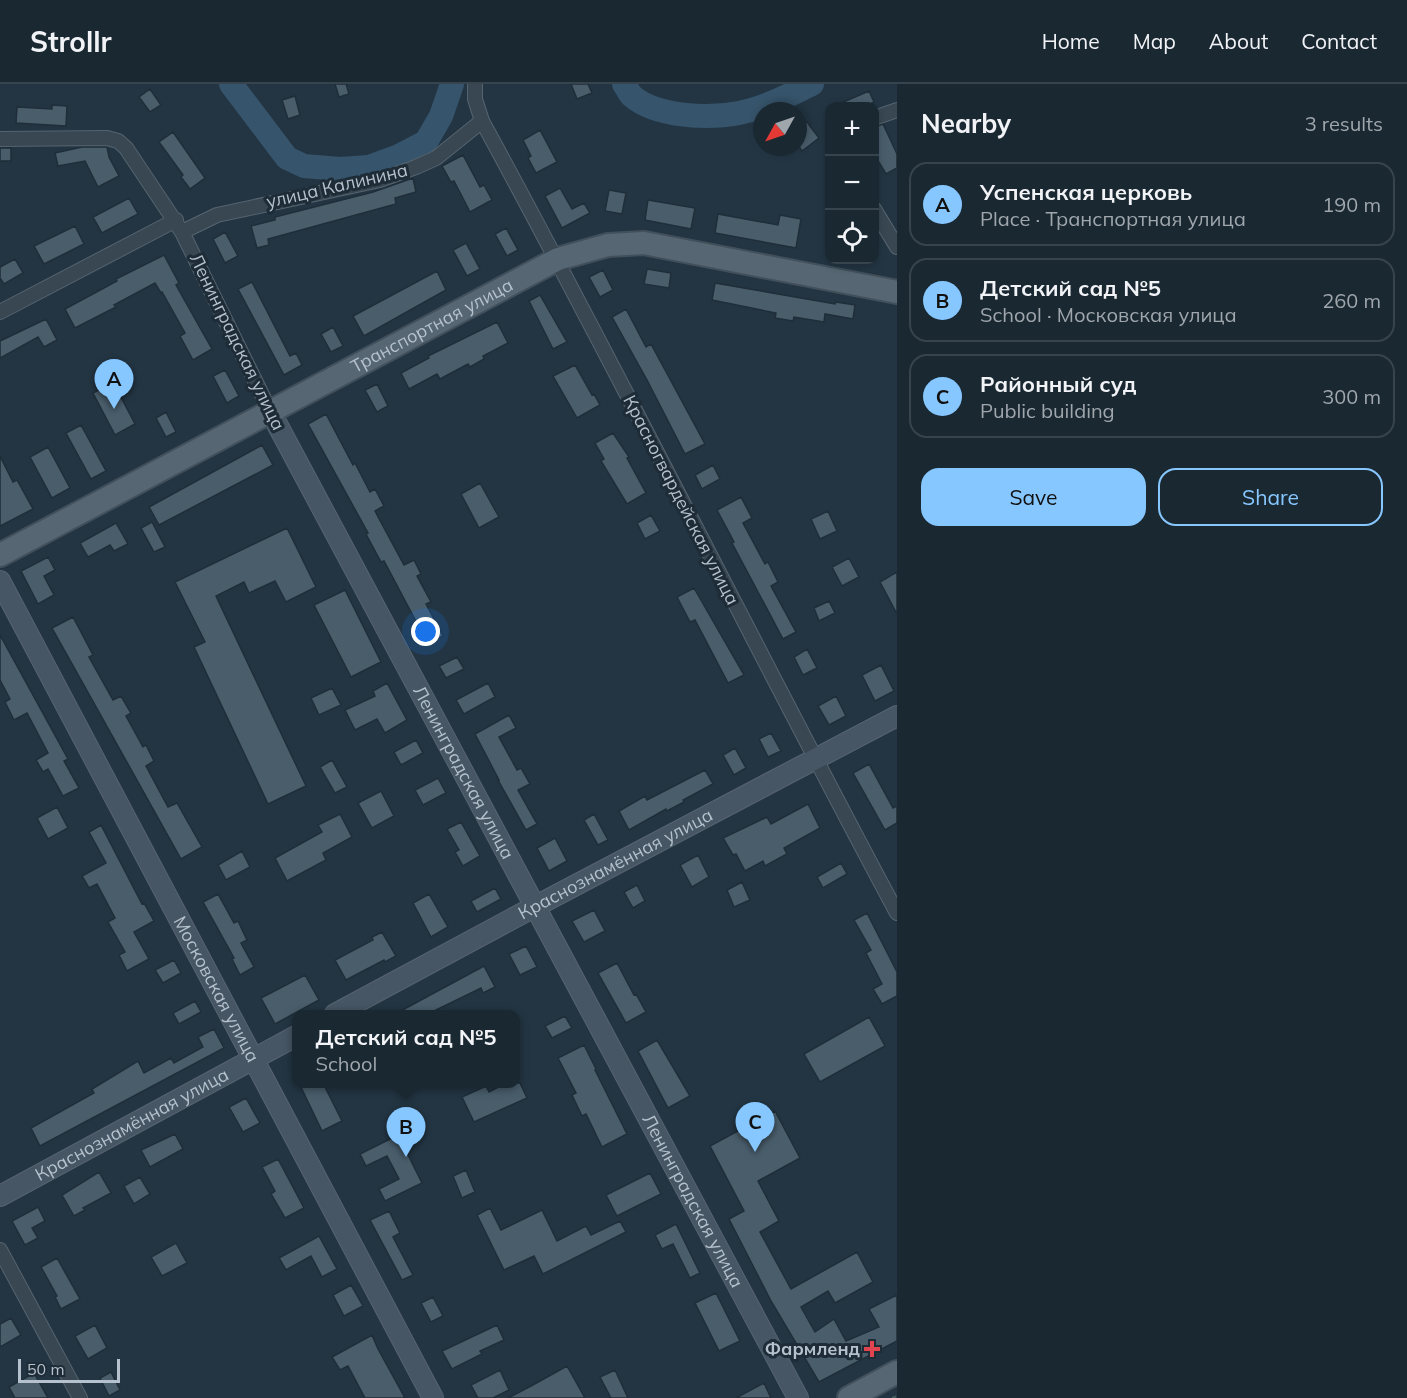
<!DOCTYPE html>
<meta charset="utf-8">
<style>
body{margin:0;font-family:Mulish,sans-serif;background:#27343e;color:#f1f3f6}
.controls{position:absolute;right:18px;top:18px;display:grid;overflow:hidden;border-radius:12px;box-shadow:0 3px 9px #0003}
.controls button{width:54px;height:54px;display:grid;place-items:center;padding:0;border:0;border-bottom:2px solid #38444d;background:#1a2832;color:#f1f3f6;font:30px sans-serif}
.compass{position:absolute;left:753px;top:18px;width:54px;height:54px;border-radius:50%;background:#1a2832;box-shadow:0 3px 9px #0003;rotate:230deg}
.scale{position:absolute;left:18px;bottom:15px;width:102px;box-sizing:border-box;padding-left:6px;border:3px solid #b5c1cc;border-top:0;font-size:16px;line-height:21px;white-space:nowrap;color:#b5c1cc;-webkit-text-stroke:4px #1d2c37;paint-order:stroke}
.you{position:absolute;left:426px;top:548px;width:21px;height:21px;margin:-15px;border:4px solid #fff;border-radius:50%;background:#1a73e8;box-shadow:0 0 0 9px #1a73e833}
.badge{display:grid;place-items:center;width:39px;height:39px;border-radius:50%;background:#87c7ff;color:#111;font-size:20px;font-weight:700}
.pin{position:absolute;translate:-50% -50px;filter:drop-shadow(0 2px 3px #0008)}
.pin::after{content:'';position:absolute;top:32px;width:21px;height:18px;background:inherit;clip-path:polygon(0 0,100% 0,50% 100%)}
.popup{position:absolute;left:292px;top:926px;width:228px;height:78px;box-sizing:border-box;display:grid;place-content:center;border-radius:12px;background:#1a2832;filter:drop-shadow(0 2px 4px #0005);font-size:20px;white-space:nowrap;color:#9fa6ac}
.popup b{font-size:22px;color:#f1f3f6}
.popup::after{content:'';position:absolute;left:50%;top:100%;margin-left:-12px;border:12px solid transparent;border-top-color:#1a2832}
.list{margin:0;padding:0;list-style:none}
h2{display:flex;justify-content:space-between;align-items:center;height:78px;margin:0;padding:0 24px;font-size:26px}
h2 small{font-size:20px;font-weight:400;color:#9fa6ac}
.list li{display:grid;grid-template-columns:39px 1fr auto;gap:18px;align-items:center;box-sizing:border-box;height:84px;margin:0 12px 12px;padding:0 12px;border:2px solid #38444d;border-radius:18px}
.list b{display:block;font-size:22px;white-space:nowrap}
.list p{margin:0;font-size:20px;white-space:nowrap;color:#9fa6ac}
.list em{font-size:20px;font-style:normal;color:#9fa6ac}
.actions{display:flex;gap:12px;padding:18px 24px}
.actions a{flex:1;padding:14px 0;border:2px solid #87c7ff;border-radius:18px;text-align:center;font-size:21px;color:#87c7ff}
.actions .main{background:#87c7ff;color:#111}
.icon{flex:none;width:33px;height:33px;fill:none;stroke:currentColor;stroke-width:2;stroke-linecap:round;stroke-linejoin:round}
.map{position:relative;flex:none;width:897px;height:1314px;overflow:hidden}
header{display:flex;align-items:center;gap:36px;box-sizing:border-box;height:84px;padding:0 30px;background:#1a2832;border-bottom:2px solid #38444d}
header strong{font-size:28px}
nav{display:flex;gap:33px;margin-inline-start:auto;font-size:21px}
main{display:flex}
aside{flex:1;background:#1a2832}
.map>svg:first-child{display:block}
</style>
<header>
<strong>Strollr</strong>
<nav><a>Home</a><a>Map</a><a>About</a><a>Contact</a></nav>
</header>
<main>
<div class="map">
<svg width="897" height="1314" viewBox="0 0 897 1314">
<rect width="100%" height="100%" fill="#233543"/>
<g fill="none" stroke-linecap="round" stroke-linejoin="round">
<path stroke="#36546b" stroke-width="24" d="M 231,0 L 287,74 L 304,82 L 340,85 L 369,83 L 399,72 L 426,58 L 441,32 L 452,0
M 624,0 C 627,4 629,9 632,12 C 656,33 709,35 739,29 C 765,24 789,11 812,0"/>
</g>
<path fill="#495d6b" stroke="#1f2e39" stroke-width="1.5" d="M 335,0 L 346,0 L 349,10 L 339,13 Z
M 571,0 L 588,0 L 592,9 L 577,15 Z
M 150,5 L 161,21 L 150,28 L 139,13 Z
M 869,7 L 874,18 L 872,19 L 874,22 L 834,22 Z
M 295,12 L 300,31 L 288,35 L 282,16 Z
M 52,21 L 67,22 L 66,42 L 16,39 L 17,23 L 52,25 Z
M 807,38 L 819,54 L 802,67 L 798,61 L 798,45 Z
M 883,40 L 897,70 L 897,84 L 886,90 L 874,70 L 874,43 Z
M 540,46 L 557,78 L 536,89 L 528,74 L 531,72 L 523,56 Z
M 173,48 L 205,94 L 190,105 L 181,93 L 183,91 L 159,58 Z
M 82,63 L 107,63 L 109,73 L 119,92 L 98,103 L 85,77 L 58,82 L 55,69 Z
M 0,64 L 11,64 L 11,77 L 0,77 Z
M 463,71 L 480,103 L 484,101 L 492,116 L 470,128 L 454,97 L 451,98 L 442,82 Z
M 413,94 L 416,108 L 395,114 L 396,120 L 268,155 L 269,161 L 257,164 L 251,142 L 275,136 L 275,133 L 373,108 Z
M 560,104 L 572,125 L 584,119 L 590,129 L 562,144 L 545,112 Z
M 609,106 L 626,109 L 622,130 L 605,127 Z
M 129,114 L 138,130 L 102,149 L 93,133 Z
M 648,116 L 695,124 L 691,145 L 645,136 Z
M 718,130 L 778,141 L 780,131 L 801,135 L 796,164 L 715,149 Z
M 75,142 L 84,160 L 44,180 L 34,162 Z
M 506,144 L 518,166 L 507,172 L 495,150 Z
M 225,148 L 238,172 L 225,179 L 213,155 Z
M 466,159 L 480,185 L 467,192 L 453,166 Z
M 164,171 L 179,199 L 176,201 L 212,265 L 193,276 L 180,252 L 185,249 L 162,208 L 161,209 L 155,199 L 114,221 L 116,223 L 75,244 L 65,225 L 117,197 L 116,195 Z
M 15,175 L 23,189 L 4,200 L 0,194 L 0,183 Z
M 647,185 L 671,189 L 669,204 L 644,200 Z
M 603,186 L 613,206 L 600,213 L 589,193 Z
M 437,187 L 446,206 L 364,252 L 353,232 Z
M 252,198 L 290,272 L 296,269 L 302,281 L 284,291 L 238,205 Z
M 715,199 L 835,220 L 836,218 L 855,221 L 853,235 L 825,230 L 824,238 L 794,233 L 793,237 L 775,234 L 776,229 L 712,216 Z
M 540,211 L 567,258 L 553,265 L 529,217 Z
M 626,225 L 646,263 L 651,260 L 705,360 L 685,370 L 647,296 L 612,233 Z
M 46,235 L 57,256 L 44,263 L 38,253 L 0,274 L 0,257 Z
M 497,238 L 508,259 L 483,272 L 484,275 L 470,283 L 468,280 L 440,295 L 437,290 L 409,305 L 401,289 L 429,274 L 428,272 Z
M 333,243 L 343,262 L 331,268 L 321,250 Z
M 575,281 L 592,311 L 594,310 L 600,321 L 577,334 L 553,292 Z
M 225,286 L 239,312 L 227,319 L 213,292 Z
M 113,298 L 135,340 L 115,351 L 93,309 Z
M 377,300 L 388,322 L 377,328 L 365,306 Z
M 166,328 L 176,348 L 166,353 L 156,334 Z
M 326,330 L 353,381 L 355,379 L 370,408 L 375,405 L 384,422 L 375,427 L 404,481 L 414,476 L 421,490 L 417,492 L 431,518 L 426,520 L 443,552 L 428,560 L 384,477 L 381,478 L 366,450 L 368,449 L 308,340 Z
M 81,341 L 106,387 L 91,395 L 66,349 Z
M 613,349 L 629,373 L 627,374 L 646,409 L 627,420 L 601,377 L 604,375 L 595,359 Z
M 262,361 L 273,381 L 159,441 L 149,423 Z
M 48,363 L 70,404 L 52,414 L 30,373 Z
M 0,372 L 13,398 L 17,396 L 33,425 L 0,442 Z
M 713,381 L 720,395 L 702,405 L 695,391 Z
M 480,399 L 499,433 L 479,444 L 461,410 Z
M 741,413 L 752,434 L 743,439 L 765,480 L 768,478 L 778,498 L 771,502 L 796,548 L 783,555 L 732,459 L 734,458 L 717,426 Z
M 828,427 L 837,447 L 820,455 L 811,435 Z
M 651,431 L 660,447 L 645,455 L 637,439 Z
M 152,438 L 165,463 L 154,468 L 141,444 Z
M 116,439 L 128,460 L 114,467 L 110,461 L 88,473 L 80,459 Z
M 287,444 L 316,503 L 286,518 L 275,497 L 249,509 L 244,498 L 216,512 L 306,702 L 268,720 L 194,563 L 205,558 L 175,498 Z
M 48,473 L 55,486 L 44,492 L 54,511 L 38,520 L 21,487 Z
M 849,474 L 859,493 L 842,502 L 832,483 Z
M 897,488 L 897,530 L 880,498 Z
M 694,504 L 744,591 L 728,599 L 695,536 L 690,538 L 677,513 Z
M 345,506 L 381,578 L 351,593 L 314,521 Z
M 829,517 L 835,529 L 819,537 L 814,524 Z
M 73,533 L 93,571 L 89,573 L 113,616 L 121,612 L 131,629 L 126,632 L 143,663 L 146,661 L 154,677 L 146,682 L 168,723 L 177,719 L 202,763 L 181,775 L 52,544 Z
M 0,551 L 68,675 L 64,677 L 79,704 L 63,712 L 48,685 L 43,688 L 36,676 L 48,669 L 27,629 L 14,636 L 5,618 L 10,615 L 0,596 Z
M 807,565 L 817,584 L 803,591 L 794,573 Z
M 457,573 L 464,585 L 446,594 L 439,582 Z
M 881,581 L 894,607 L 875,617 L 862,591 Z
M 387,599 L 407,636 L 385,649 L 377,635 L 355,646 L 345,626 L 375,612 L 373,607 Z
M 488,599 L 495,613 L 464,630 L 456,616 Z
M 332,604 L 341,621 L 319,631 L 311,614 Z
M 836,612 L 846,632 L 829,641 L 818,622 Z
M 509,631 L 516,644 L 499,653 L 517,686 L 521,684 L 530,700 L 518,706 L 537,740 L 526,746 L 498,696 L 499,696 L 475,650 Z
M 771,649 L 781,667 L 768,673 L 759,655 Z
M 416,656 L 423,669 L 401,681 L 394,668 Z
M 735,664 L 746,684 L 734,691 L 723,671 Z
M 332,676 L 347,703 L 335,709 L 320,683 Z
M 869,680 L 893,724 L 897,722 L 897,739 L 885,746 L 853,689 Z
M 705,686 L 713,700 L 683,716 L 684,718 L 667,727 L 666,725 L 629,746 L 619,727 L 645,712 L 647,716 Z
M 438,694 L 446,709 L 423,721 L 415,706 Z
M 381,707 L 394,732 L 372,744 L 358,719 Z
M 808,720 L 820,744 L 784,764 L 787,770 L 765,782 L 763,777 L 745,787 L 736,770 L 733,771 L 723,754 L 767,733 L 771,740 Z
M 57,723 L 68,744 L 48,755 L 37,734 Z
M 340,730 L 352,753 L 323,769 L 326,776 L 287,797 L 275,774 L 322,748 L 318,741 Z
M 594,730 L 608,756 L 598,761 L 584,736 Z
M 461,738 L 480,772 L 463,782 L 455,768 L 459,766 L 447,745 Z
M 101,741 L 142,820 L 144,819 L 154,837 L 134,848 L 149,875 L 127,887 L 119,871 L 125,868 L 108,838 L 115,834 L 97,800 L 89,804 L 82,792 L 106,779 L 89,748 Z
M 555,754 L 567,777 L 549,787 L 537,764 Z
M 242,767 L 250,783 L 226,796 L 218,781 Z
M 698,771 L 709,793 L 692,803 L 680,781 Z
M 841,779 L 847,790 L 823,804 L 817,793 Z
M 742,798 L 750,816 L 734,823 L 727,806 Z
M 637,801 L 645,817 L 633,824 L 624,808 Z
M 495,804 L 501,815 L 477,828 L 471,817 Z
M 218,810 L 234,839 L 238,837 L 247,856 L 241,859 L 254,883 L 240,891 L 232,875 L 234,874 L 203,818 Z
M 429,810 L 448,843 L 431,853 L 413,819 Z
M 594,826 L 605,847 L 584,858 L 572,837 Z
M 867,829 L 897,888 L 897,912 L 882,920 L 873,905 L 882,900 L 866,869 L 871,866 L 854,836 Z
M 382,848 L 396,872 L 385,878 L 384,876 L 346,896 L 335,876 L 373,856 L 372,853 Z
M 526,862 L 537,883 L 520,891 L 509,870 Z
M 174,876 L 181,889 L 163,899 L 155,886 Z
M 617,879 L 634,911 L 636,910 L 646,928 L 626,939 L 598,889 Z
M 484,882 L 495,903 L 483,909 L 481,904 L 428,930 L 395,930 Z
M 305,891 L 319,916 L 275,940 L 261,914 Z
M 195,917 L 201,928 L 179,940 L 173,929 Z
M 565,932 L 572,944 L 552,954 L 545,942 Z
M 869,933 L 885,962 L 820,998 L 804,970 Z
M 214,945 L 224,964 L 40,1062 L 31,1044 L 94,1009 L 92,1005 L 138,977 L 144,989 L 171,974 L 174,979 L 203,963 L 198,953 Z
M 657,956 L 690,1012 L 668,1024 L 638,967 Z
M 584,961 L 596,985 L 595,986 L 627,1050 L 602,1063 L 586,1030 L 582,1032 L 572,1011 L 576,1009 L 558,974 Z
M 299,999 L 323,999 L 342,1037 L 322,1047 Z
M 506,999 L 520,999 L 527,1014 L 474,1038 L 462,1013 L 486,1002 L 489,1008 Z
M 246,1014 L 260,1039 L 243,1048 L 229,1023 Z
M 775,1027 L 800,1074 L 758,1097 L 779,1137 L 760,1148 L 791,1205 L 857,1168 L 873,1198 L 835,1219 L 828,1207 L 801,1223 L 815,1248 L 834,1235 L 846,1257 L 879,1243 L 869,1225 L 897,1211 L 897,1257 L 819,1298 L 771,1217 L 729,1135 L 744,1127 L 710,1062 Z
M 175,1050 L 183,1065 L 150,1083 L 141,1066 Z
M 398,1051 L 422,1099 L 385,1117 L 379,1105 L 399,1095 L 387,1072 L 366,1082 L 360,1070 Z
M 278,1075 L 304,1124 L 285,1134 L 271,1110 L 275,1107 L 262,1083 Z
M 466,1086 L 475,1108 L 462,1114 L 453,1092 Z
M 99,1088 L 111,1109 L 83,1124 L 85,1126 L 74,1132 L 62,1111 Z
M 650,1089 L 661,1110 L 617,1132 L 606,1111 Z
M 140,1093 L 150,1110 L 134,1120 L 124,1102 Z
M 38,1123 L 45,1137 L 32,1144 L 38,1154 L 25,1161 L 12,1137 Z
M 490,1124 L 501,1146 L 542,1126 L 557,1157 L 586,1142 L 591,1151 L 620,1137 L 626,1148 L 543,1190 L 534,1172 L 504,1186 L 477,1131 Z
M 389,1127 L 400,1149 L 393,1153 L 413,1191 L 402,1196 L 370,1136 Z
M 676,1140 L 700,1189 L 690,1194 L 673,1160 L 662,1165 L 655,1151 Z
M 319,1152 L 337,1185 L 322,1193 L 311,1172 L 286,1186 L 279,1174 Z
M 176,1159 L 187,1179 L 162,1192 L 151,1173 Z
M 57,1174 L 80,1215 L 61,1225 L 55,1213 L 57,1212 L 41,1183 Z
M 351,1201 L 363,1222 L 344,1232 L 333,1211 Z
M 716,1209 L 740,1257 L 719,1267 L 695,1219 Z
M 433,1213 L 443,1232 L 431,1238 L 421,1219 Z
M 11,1234 L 21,1251 L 0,1263 L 0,1240 Z
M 95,1241 L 107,1264 L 88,1275 L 75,1252 Z
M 497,1241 L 504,1256 L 480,1267 L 482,1270 L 452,1285 L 442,1267 Z
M 372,1251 L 378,1265 L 405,1314 L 365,1314 L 348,1282 L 340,1286 L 332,1273 Z
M 567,1282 L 585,1314 L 508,1314 L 531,1302 Z
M 500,1286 L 509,1306 L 493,1314 L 478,1314 L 471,1301 Z
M 615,1286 L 628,1314 L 611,1314 L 600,1293 Z
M 111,1288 L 120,1306 L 109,1312 L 100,1294 Z
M 34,1289 L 48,1314 L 15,1314 L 9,1303 Z
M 764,1299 L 771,1314 L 736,1314 Z"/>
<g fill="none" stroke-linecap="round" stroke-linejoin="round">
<defs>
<path id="street" d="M 475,0 L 475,15 L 482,37 C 625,299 756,566 897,829
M 874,34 L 897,26
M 0,55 L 107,54 L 118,57 L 126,64 L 182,148 L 270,327
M 874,125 L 897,163
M 182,148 L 217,131 L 380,96 L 416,83 L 436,74 L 482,37
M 0,228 L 176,136
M 0,1166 L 80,1314"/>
<g id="secondary">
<path id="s1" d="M 270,327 L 798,1314"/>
<path id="s2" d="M 0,497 L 433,1314"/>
<path id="s3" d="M 335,930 L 536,822 L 897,632"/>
<path id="s4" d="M 0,1112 L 296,952"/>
</g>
<g id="primary">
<path id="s5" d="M 0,471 L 558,175 L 608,161 L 644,159 L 897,208"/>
<path d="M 849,1314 L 897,1288"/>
</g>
</defs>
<use href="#street" stroke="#56646f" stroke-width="16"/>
<use href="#secondary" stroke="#56646f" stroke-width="22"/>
<use href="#primary" stroke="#42505b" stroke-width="26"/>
<path stroke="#445f5e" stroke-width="2" stroke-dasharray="4.5 4.5" stroke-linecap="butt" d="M 892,1314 L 897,1312"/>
<use href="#street" stroke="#384752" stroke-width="14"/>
<use href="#secondary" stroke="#465665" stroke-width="20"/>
<use href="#primary" stroke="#566672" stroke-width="22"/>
</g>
<path fill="#e0444e" stroke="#1d2c37" stroke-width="2" d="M869 1256h6v6h6v6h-6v6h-6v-6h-6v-6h6z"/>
<g text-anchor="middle" stroke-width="6" stroke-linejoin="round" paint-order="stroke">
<g font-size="18" fill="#b5c1cc" stroke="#1d2c37">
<text transform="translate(337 102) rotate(-13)" y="6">улица Калинина</text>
<text dy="6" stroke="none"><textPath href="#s5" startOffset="489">Транспортная улица</textPath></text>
<text transform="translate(237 258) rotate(64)" y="6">Ленинградская улица</text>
<text transform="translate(681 416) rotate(63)" y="6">Красногвардейская улица</text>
<text dy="6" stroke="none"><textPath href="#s1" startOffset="410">Ленинградская улица</textPath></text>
<text dy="6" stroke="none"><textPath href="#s3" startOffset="318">Краснознамённая улица</textPath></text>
<text dy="6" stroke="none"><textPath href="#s2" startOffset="462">Московская улица</textPath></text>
<text dy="6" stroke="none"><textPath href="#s4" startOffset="150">Краснознамённая улица</textPath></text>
<text dy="6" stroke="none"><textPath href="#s1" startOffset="896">Ленинградская улица</textPath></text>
</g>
<g font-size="18" font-weight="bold" fill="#b5c1cc" stroke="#1d2c37" text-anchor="end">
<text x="860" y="1271">Фармленд</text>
</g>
</g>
</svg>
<div class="controls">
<button>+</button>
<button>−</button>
<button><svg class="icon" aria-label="locate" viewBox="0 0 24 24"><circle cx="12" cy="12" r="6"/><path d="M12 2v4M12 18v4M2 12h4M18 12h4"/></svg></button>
</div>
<svg class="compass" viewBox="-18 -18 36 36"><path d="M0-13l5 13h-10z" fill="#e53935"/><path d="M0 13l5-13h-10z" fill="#9fa6ac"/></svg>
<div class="scale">50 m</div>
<div class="you"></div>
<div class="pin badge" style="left:114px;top:325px">A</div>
<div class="pin badge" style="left:406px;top:1073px">B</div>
<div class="popup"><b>Детский сад №5</b>School</div>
<div class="pin badge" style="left:755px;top:1068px">C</div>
</div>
<aside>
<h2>Nearby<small>3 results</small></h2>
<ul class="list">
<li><span class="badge">A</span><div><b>Успенская церковь</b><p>Place · Транспортная улица</p></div><em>190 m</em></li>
<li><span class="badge">B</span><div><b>Детский сад №5</b><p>School · Московская улица</p></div><em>260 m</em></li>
<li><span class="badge">C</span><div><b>Районный суд</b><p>Public building</p></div><em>300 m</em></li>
</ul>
<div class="actions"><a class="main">Save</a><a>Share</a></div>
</aside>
</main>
